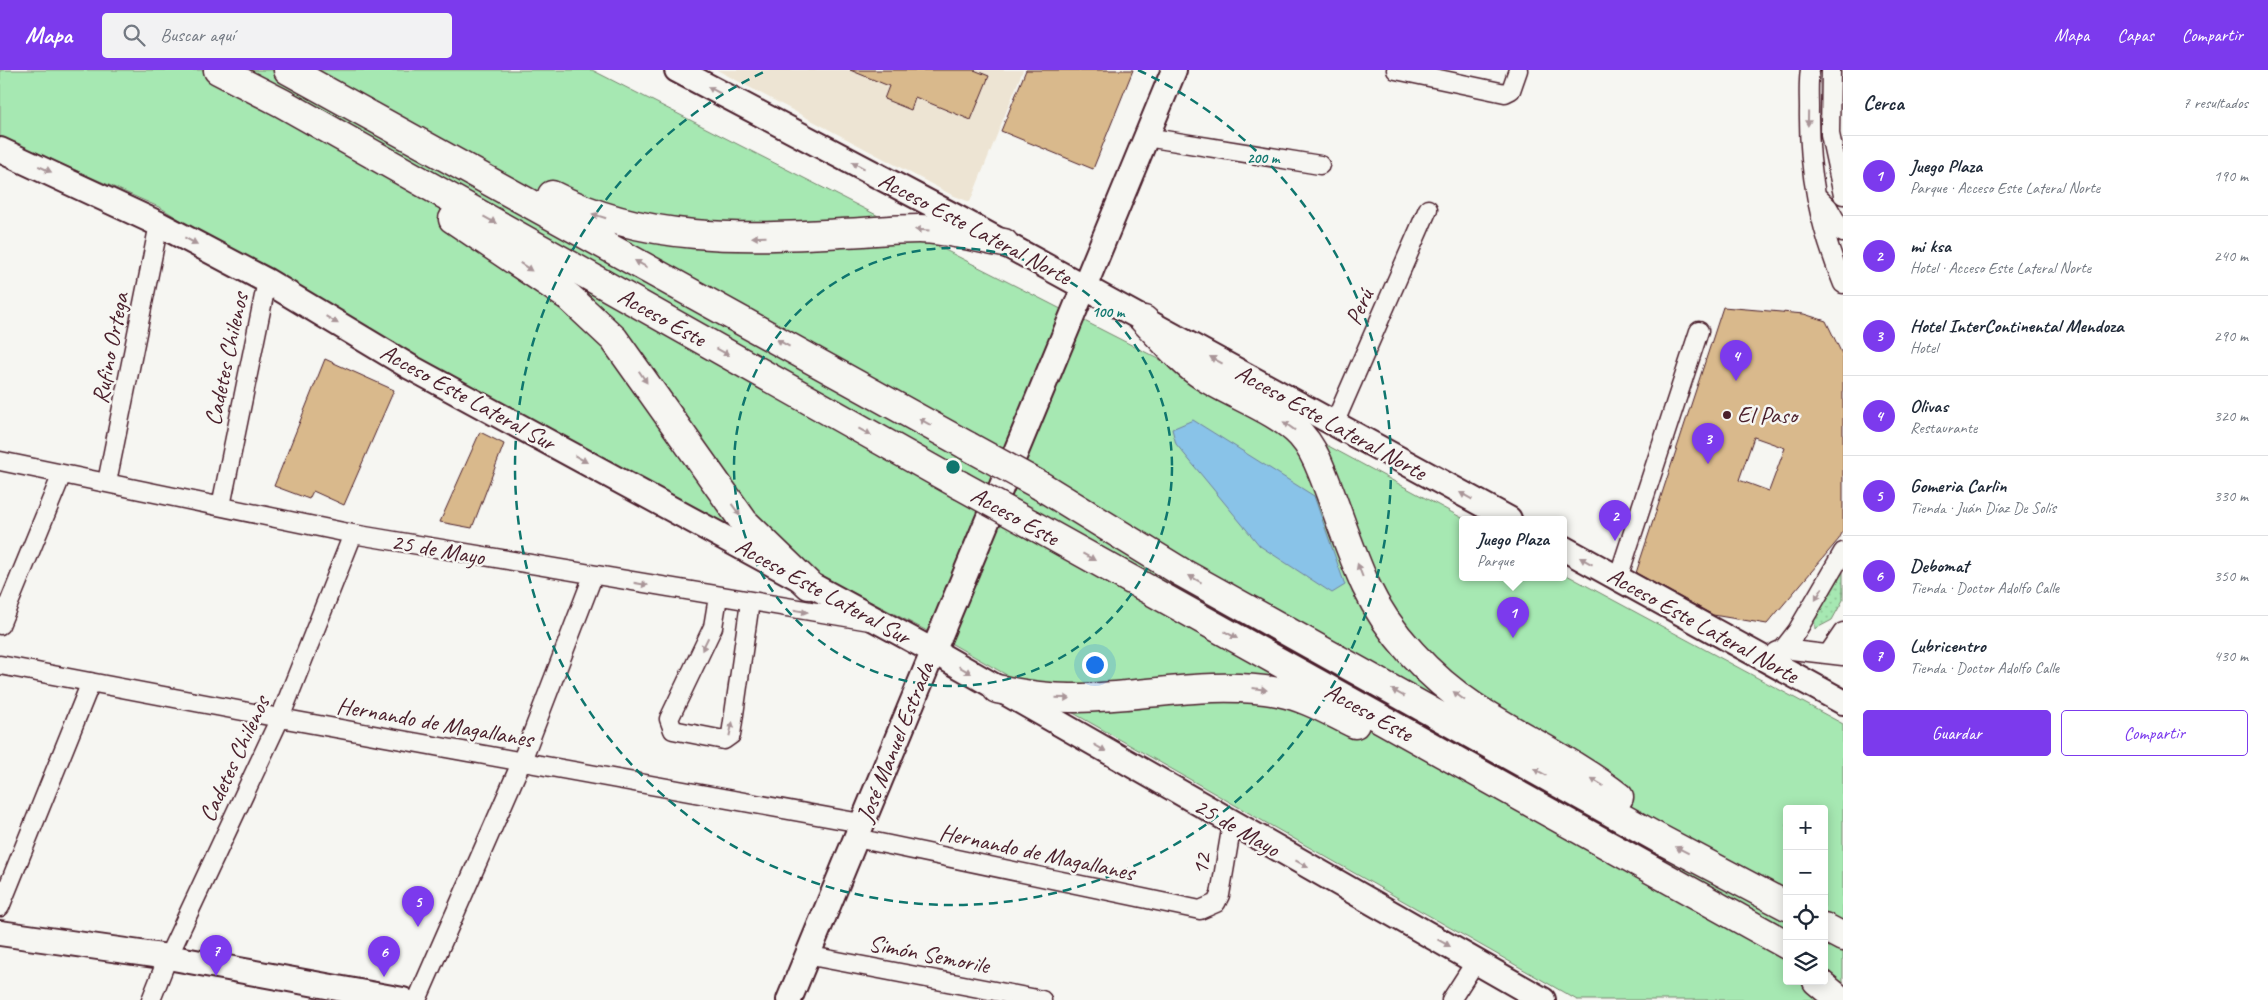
<!DOCTYPE html>
<html lang="es">
<meta charset="utf-8">
<style>
body{margin:0;font-family:Caveat,sans-serif;background:#f2f2f3;color:#1f2937}
.controls{position:absolute;right:15px;bottom:15px;display:grid;overflow:hidden;border-radius:5px;box-shadow:0 2px 12px #0003}
.controls button{width:45px;height:45px;display:grid;place-items:center;padding:0;border:0;border-bottom:1px solid #e0e1e3;background:#fff;color:#1f2937;font:25px sans-serif}
.you{position:absolute;left:1094px;top:594px;width:18px;height:18px;margin:-12px;border:4px solid #fff;border-radius:50%;background:#1a73e8;box-shadow:0 0 0 8px #1a73e833}
.badge{display:grid;place-items:center;width:32px;height:32px;border-radius:50%;background:#7c3aed;color:#fff;font-size:16px;font-weight:700}
.pin{position:absolute;translate:-50% -41px;filter:drop-shadow(0 1px 2px #0008)}
.pin::after{content:'';position:absolute;top:26px;width:18px;height:15px;background:inherit;clip-path:polygon(0 0,100% 0,50% 100%)}
.popup{position:absolute;left:1459px;top:446px;width:108px;height:65px;box-sizing:border-box;display:grid;place-content:center;border-radius:5px;background:#fff;filter:drop-shadow(0 1px 4px #0005);font-size:16px;white-space:nowrap;color:#747a83}
.popup b{font-size:19px;color:#1f2937}
.popup::after{content:'';position:absolute;left:50%;top:100%;margin-left:-10px;border:10px solid transparent;border-top-color:#fff}
.list{margin:0;padding:0;list-style:none}
h2{display:flex;justify-content:space-between;align-items:center;height:65px;margin:0;padding:0 20px;font-size:21px}
h2 small{font-size:16px;font-weight:400;color:#747a83}
.list li{display:grid;grid-template-columns:32px 1fr auto;gap:15px;align-items:center;box-sizing:border-box;height:80px;padding:0 20px;border-top:1px solid #e0e1e3}
.list b{display:block;font-size:19px;white-space:nowrap}
.list p{margin:0;font-size:16px;white-space:nowrap;color:#747a83}
.list em{font-size:16px;font-style:normal;color:#747a83}
.actions{display:flex;gap:10px;padding:15px 20px}
.actions a{flex:1;padding:11px 0;border:1px solid #7c3aed;border-radius:5px;text-align:center;font-size:18px;color:#7c3aed}
.actions .main{background:#7c3aed;color:#fff}
.icon{flex:none;width:28px;height:28px;fill:none;stroke:currentColor;stroke-width:2;stroke-linecap:round;stroke-linejoin:round}
.map{position:relative;flex:none;width:1843px;height:930px;overflow:hidden}
header{display:flex;align-items:center;gap:30px;box-sizing:border-box;height:70px;padding:0 25px;background:#7c3aed;color:#fff}
header strong{font-size:24px}
nav{display:flex;gap:28px;margin-inline-start:auto;font-size:18px}
.search{width:350px;height:45px;background:#f2f2f3;display:flex;align-items:center;gap:12px;box-sizing:border-box;padding:0 18px;border-radius:5px;color:#747a83;font-size:19px}
main{display:flex}
aside{flex:1;background:#fff}
.map>svg:first-child{display:block}
</style>
<header>
<strong>Mapa</strong>
<div class="search"><svg class="icon" aria-label="search" viewBox="0 0 24 24"><circle cx="10" cy="10" r="6"/><path d="M15 15l6 6"/></svg>Buscar aquí</div>
<nav><a>Mapa</a><a>Capas</a><a>Compartir</a></nav>
</header>
<main>
<div class="map">
<svg width="1843" height="930" viewBox="0 0 1843 930">
<defs>
<pattern id="grass-dots" width="8" height="8" patternUnits="userSpaceOnUse" patternTransform="scale(1.25)"><rect width="8" height="8" fill="#a6e8b2"/><path d="M2 2h.1M6 6h.1" fill="none" stroke="#90c799" stroke-width="1.8" stroke-linecap="round"/></pattern>
</defs>
<rect width="100%" height="100%" fill="#f6f6f2"/>
<filter id="ink" filterUnits="userSpaceOnUse"><feTurbulence type="fractalNoise" baseFrequency=".02" numOctaves="2"/><feDisplacementMap in="SourceGraphic" scale="10" xChannelSelector="R" yChannelSelector="G"/><feConvolveMatrix kernelMatrix="1 2 1 2 8 2 1 2 1" color-interpolation-filters="sRGB"/></filter>
<g filter="url(#ink)">
<path fill="#ede4d3" d="M 717,0 L 1023,0 L 970,132 L 952,125 Z"/>
<path fill="url(#grass-dots)" stroke="#78846e" d="M 1843,493 L 1843,530 L 1832,550 L 1815,559 L 1814,542 Z"/>
<path fill="#a6e8b2" stroke="#78846e" fill-rule="evenodd" d="M 0,0 L 592,0 L 1308,365 L 1464,449 L 1463,507 L 1563,507 L 1563,503 L 1843,654 L 1843,930 L 1577,930 L 954,575 L 410,292 L 161,138 L 0,67 ZM 1787,739 L 1824,739 L 1824,911 L 1787,911 Z"/>
<path fill="#89c3e8" stroke="#70819c" d="M 1193,350 L 1314,426 L 1345,515 L 1332,523 L 1260,476 L 1176,374 L 1172,359 Z"/>
<path fill="#d9b98c" stroke="#4a1f2b" fill-rule="evenodd" d="M 850,0 L 974,0 L 989,6 L 971,50 L 915,27 L 911,40 L 884,29 L 889,16 Z
M 1026,0 L 1133,0 L 1093,99 L 1001,61 Z
M 1723,237 L 1804,244 L 1826,251 L 1843,286 L 1843,461 L 1839,469 L 1767,554 L 1713,545 L 1636,503 ZM 1754,367 L 1785,378 L 1769,421 L 1739,410 Z
M 325,289 L 394,320 L 344,435 L 313,421 L 309,429 L 274,416 Z
M 480,362 L 504,374 L 472,458 L 440,452 Z"/>
<g fill="none" stroke-linecap="round" stroke-linejoin="round">
<defs>
<path id="street" d="M 1396,0 L 1505,23 L 1511,20 L 1518,0
M 1810,0 C 1808,12 1809,26 1809,38 C 1808,102 1819,156 1843,214
M 1831,0 L 1830,64 L 1843,125
M 1146,67 L 1320,95
M 1819,128 L 1828,137 L 1843,163
M 1334,354 L 1428,139
M 0,391 L 353,464 L 870,551
M 107,412 L 159,154
M 221,436 L 267,211
M 1618,508 L 1699,261
M 718,527 L 713,557 L 669,649 L 673,660 L 724,670 L 731,665 L 750,532
M 0,555 L 62,404
M 1783,579 L 1797,561 L 1843,482
M 1776,582 L 1783,579 L 1843,586
M 1828,584 L 1843,562
M 0,595 L 280,648 L 861,753
M 856,768 L 1200,840 L 1216,833 L 1220,825 L 1232,754
M 0,837 L 91,612
M 806,885 L 1042,930
M 151,930 L 168,887 L 280,648 L 353,464
M 417,930 L 521,693 L 593,506
M 1451,930 L 1476,891"/>
<path id="secondary" d="M 677,0 L 954,146 L 1509,449
M 0,80 L 159,154 L 267,211 L 410,297 L 933,581 L 1543,930
M 1563,478 L 1843,632
M 0,863 L 168,887 L 403,930
M 789,930 L 1174,0"/>
<path id="highway" d="M 218,0 L 282,33 L 960,415
M 288,0 L 968,376
M 552,125 C 643,172 742,169 842,163 C 867,162 893,159 918,159 C 947,159 976,168 1004,173
M 453,149 L 569,227 L 614,269 L 744,452 L 809,515
M 1144,250 C 1163,269 1180,291 1203,306 C 1231,324 1279,341 1301,365 C 1311,376 1317,389 1322,402 C 1337,439 1349,479 1366,516 C 1388,563 1430,608 1474,637 C 1521,668 1575,692 1619,727
M 1041,416 L 1181,502 L 1658,768 L 1787,836
M 1031,454 L 1787,875
M 997,619 C 1024,624 1050,629 1077,628 C 1144,627 1211,610 1278,622 C 1306,627 1330,642 1355,654
M 1824,857 L 1843,867
M 1817,911 L 1840,930"/>
</defs>
<use href="#street" stroke="#4a1f2b" stroke-width="21"/>
<use href="#secondary" stroke="#4a1f2b" stroke-width="28"/>
<use href="#highway" stroke="#4a1f2b" stroke-width="31"/>
<use href="#street" stroke="#f6f6f2" stroke-width="18"/>
<use href="#secondary" stroke="#f6f6f2" stroke-width="24"/>
<use href="#highway" stroke="#f6f6f2" stroke-width="28"/>
<defs>
<path id="highway-bridge" d="M 968,376 L 1041,416
M 960,415 L 1031,454"/>
</defs>
<use href="#highway-bridge" stroke="#4a1f2b" stroke-width="31" stroke-linecap="butt"/>
<use href="#highway-bridge" stroke="#f6f6f2" stroke-width="28"/>
</g>
<defs><path id="oneway-solid" d="M-6-.8H1V-3.2L6.5 0L1 3.2V.8H-6Z" transform="scale(1.25)"/></defs>
<g fill="#a99598">
<use href="#oneway-solid" transform="translate(714 20) rotate(-152)"/>
<use href="#oneway-solid" transform="translate(1808 49) rotate(91)"/>
<use href="#oneway-solid" transform="translate(858 95) rotate(-152)"/>
<use href="#oneway-solid" transform="translate(45 99) rotate(25)"/>
<use href="#oneway-solid" transform="translate(599 146) rotate(-162)"/>
<use href="#oneway-solid" transform="translate(490 150) rotate(29)"/>
<use href="#oneway-solid" transform="translate(922 160) rotate(-176)"/>
<use href="#oneway-solid" transform="translate(759 167) rotate(179)"/>
<use href="#oneway-solid" transform="translate(191 171) rotate(28)"/>
<use href="#oneway-solid" transform="translate(641 194) rotate(-151)"/>
<use href="#oneway-solid" transform="translate(526 197) rotate(34)"/>
<use href="#oneway-solid" transform="translate(332 250) rotate(31)"/>
<use href="#oneway-solid" transform="translate(783 273) rotate(-151)"/>
<use href="#oneway-solid" transform="translate(723 282) rotate(29)"/>
<use href="#oneway-solid" transform="translate(1216 290) rotate(-151)"/>
<use href="#oneway-solid" transform="translate(643 307) rotate(56)"/>
<use href="#oneway-solid" transform="translate(925 352) rotate(-151)"/>
<use href="#oneway-solid" transform="translate(1289 356) rotate(-144)"/>
<use href="#oneway-solid" transform="translate(865 362) rotate(29)"/>
<use href="#oneway-solid" transform="translate(581 389) rotate(29)"/>
<use href="#oneway-solid" transform="translate(1466 426) rotate(-151)"/>
<use href="#oneway-solid" transform="translate(736 440) rotate(54)"/>
<use href="#oneway-solid" transform="translate(1089 487) rotate(29)"/>
<use href="#oneway-solid" transform="translate(1586 491) rotate(-151)"/>
<use href="#oneway-solid" transform="translate(1360 500) rotate(-111)"/>
<use href="#oneway-solid" transform="translate(1195 509) rotate(-151)"/>
<use href="#oneway-solid" transform="translate(641 514) rotate(9)"/>
<use href="#oneway-solid" transform="translate(1819 524) rotate(121)"/>
<use href="#oneway-solid" transform="translate(801 541) rotate(9)"/>
<use href="#oneway-solid" transform="translate(1231 565) rotate(29)"/>
<use href="#oneway-solid" transform="translate(705 574) rotate(116)"/>
<use href="#oneway-solid" transform="translate(965 600) rotate(30)"/>
<use href="#oneway-solid" transform="translate(1260 619) rotate(8)"/>
<use href="#oneway-solid" transform="translate(1398 623) rotate(-151)"/>
<use href="#oneway-solid" transform="translate(1459 626) rotate(-143)"/>
<use href="#oneway-solid" transform="translate(1063 628) rotate(2)"/>
<use href="#oneway-solid" transform="translate(731 659) rotate(-77)"/>
<use href="#oneway-solid" transform="translate(1100 678) rotate(30)"/>
<use href="#oneway-solid" transform="translate(1540 702) rotate(-151)"/>
<use href="#oneway-solid" transform="translate(1597 712) rotate(-149)"/>
<use href="#oneway-solid" transform="translate(1682 780) rotate(-153)"/>
<use href="#oneway-solid" transform="translate(1302 794) rotate(29)"/>
<use href="#oneway-solid" transform="translate(1444 873) rotate(29)"/>
</g>
</g>
<g fill="none" stroke="#0f766e" stroke-width="2.5" stroke-dasharray="9 6">
<circle cx="953" cy="397" r="219"/>
<path d="M1138 0A438 438 0 1 1 768 0"/>
</g>
<circle fill="#4a1f2b" stroke="#f6f6f2" stroke-width="2" cx="1727" cy="345" r="5"/>
<g text-anchor="middle" stroke-width="5" stroke-linejoin="round" paint-order="stroke">
<g font-size="24" fill="#4a1f2b" stroke="#f6f6f2">
<text transform="translate(975 158) rotate(28)" y="8">Acceso Este Lateral Norte</text>
<text transform="translate(1359 237) rotate(-66)" y="8">Perú</text>
<text transform="translate(662 247) rotate(29)" y="8">Acceso Este</text>
<text transform="translate(110 278) rotate(-79)" y="8">Rufino Ortega</text>
<text transform="translate(226 289) rotate(-78)" y="8">Cadetes Chilenos</text>
<text transform="translate(468 327) rotate(29)" y="8">Acceso Este Lateral Sur</text>
<text transform="translate(1331 352) rotate(29)" y="8">Acceso Este Lateral Norte</text>
<text transform="translate(1015 446) rotate(29)" y="8">Acceso Este</text>
<text transform="translate(438 479) rotate(10)" y="8">25 de Mayo</text>
<text transform="translate(823 521) rotate(29)" y="8">Acceso Este Lateral Sur</text>
<text transform="translate(1703 555) rotate(29)" y="8">Acceso Este Lateral Norte</text>
<text transform="translate(1369 642) rotate(29)" y="8">Acceso Este</text>
<text transform="translate(435 652) rotate(10)" y="8">Hernando de Magallanes</text>
<text transform="translate(895 672) rotate(-68)" y="8">José Manuel Estrada</text>
<text transform="translate(234 689) rotate(-65)" y="8">Cadetes Chilenos</text>
<text transform="translate(1237 757) rotate(30)" y="8">25 de Mayo</text>
<text transform="translate(1037 782) rotate(12)" y="8">Hernando de Magallanes</text>
<text transform="translate(1201 794) rotate(-80)" y="8">12</text>
<text transform="translate(929 884) rotate(11)" y="8">Simón Semorile</text>
</g>
<g font-size="24" fill="#4a1f2b" stroke="#f6f6f2" text-anchor="start">
<text x="1737" y="353">El Paso</text>
</g>
</g>
<circle cx="953" cy="397" r="8" fill="#0f766e" stroke="#f6f6f2" stroke-width="2.5"/>
<g font-size="15" text-anchor="middle" font-weight="bold" fill="#0f766e" stroke="#f6f6f2" stroke-width="5" stroke-linejoin="round" paint-order="stroke">
<text x="1263" y="93">200 m</text>
<text x="1108" y="247">100 m</text>
</g>
</svg>
<div class="controls">
<button>+</button>
<button>−</button>
<button><svg class="icon" aria-label="locate" viewBox="0 0 24 24"><circle cx="12" cy="12" r="6"/><path d="M12 2v4M12 18v4M2 12h4M18 12h4"/></svg></button>
<button><svg class="icon" aria-label="layers" viewBox="0 0 24 24"><path d="M12 4l9 5-9 5-9-5zM3 14l9 5 9-5"/></svg></button>
</div>
<div class="you"></div>
<div class="pin badge" style="left:1513px;top:568px">1</div>
<div class="popup"><b>Juego Plaza</b>Parque</div>
<div class="pin badge" style="left:1615px;top:471px">2</div>
<div class="pin badge" style="left:1708px;top:394px">3</div>
<div class="pin badge" style="left:1736px;top:311px">4</div>
<div class="pin badge" style="left:418px;top:857px">5</div>
<div class="pin badge" style="left:384px;top:907px">6</div>
<div class="pin badge" style="left:216px;top:906px">7</div>
</div>
<aside>
<h2>Cerca<small>7 resultados</small></h2>
<ul class="list">
<li><span class="badge">1</span><div><b>Juego Plaza</b><p>Parque · Acceso Este Lateral Norte</p></div><em>190 m</em></li>
<li><span class="badge">2</span><div><b>mi ksa</b><p>Hotel · Acceso Este Lateral Norte</p></div><em>240 m</em></li>
<li><span class="badge">3</span><div><b>Hotel InterContinental Mendoza</b><p>Hotel</p></div><em>290 m</em></li>
<li><span class="badge">4</span><div><b>Olivas</b><p>Restaurante</p></div><em>320 m</em></li>
<li><span class="badge">5</span><div><b>Gomeria Carlin</b><p>Tienda · Juán Díaz De Solís</p></div><em>330 m</em></li>
<li><span class="badge">6</span><div><b>Debomat</b><p>Tienda · Doctor Adolfo Calle</p></div><em>350 m</em></li>
<li><span class="badge">7</span><div><b>Lubricentro</b><p>Tienda · Doctor Adolfo Calle</p></div><em>430 m</em></li>
</ul>
<div class="actions"><a class="main">Guardar</a><a>Compartir</a></div>
</aside>
</main>
